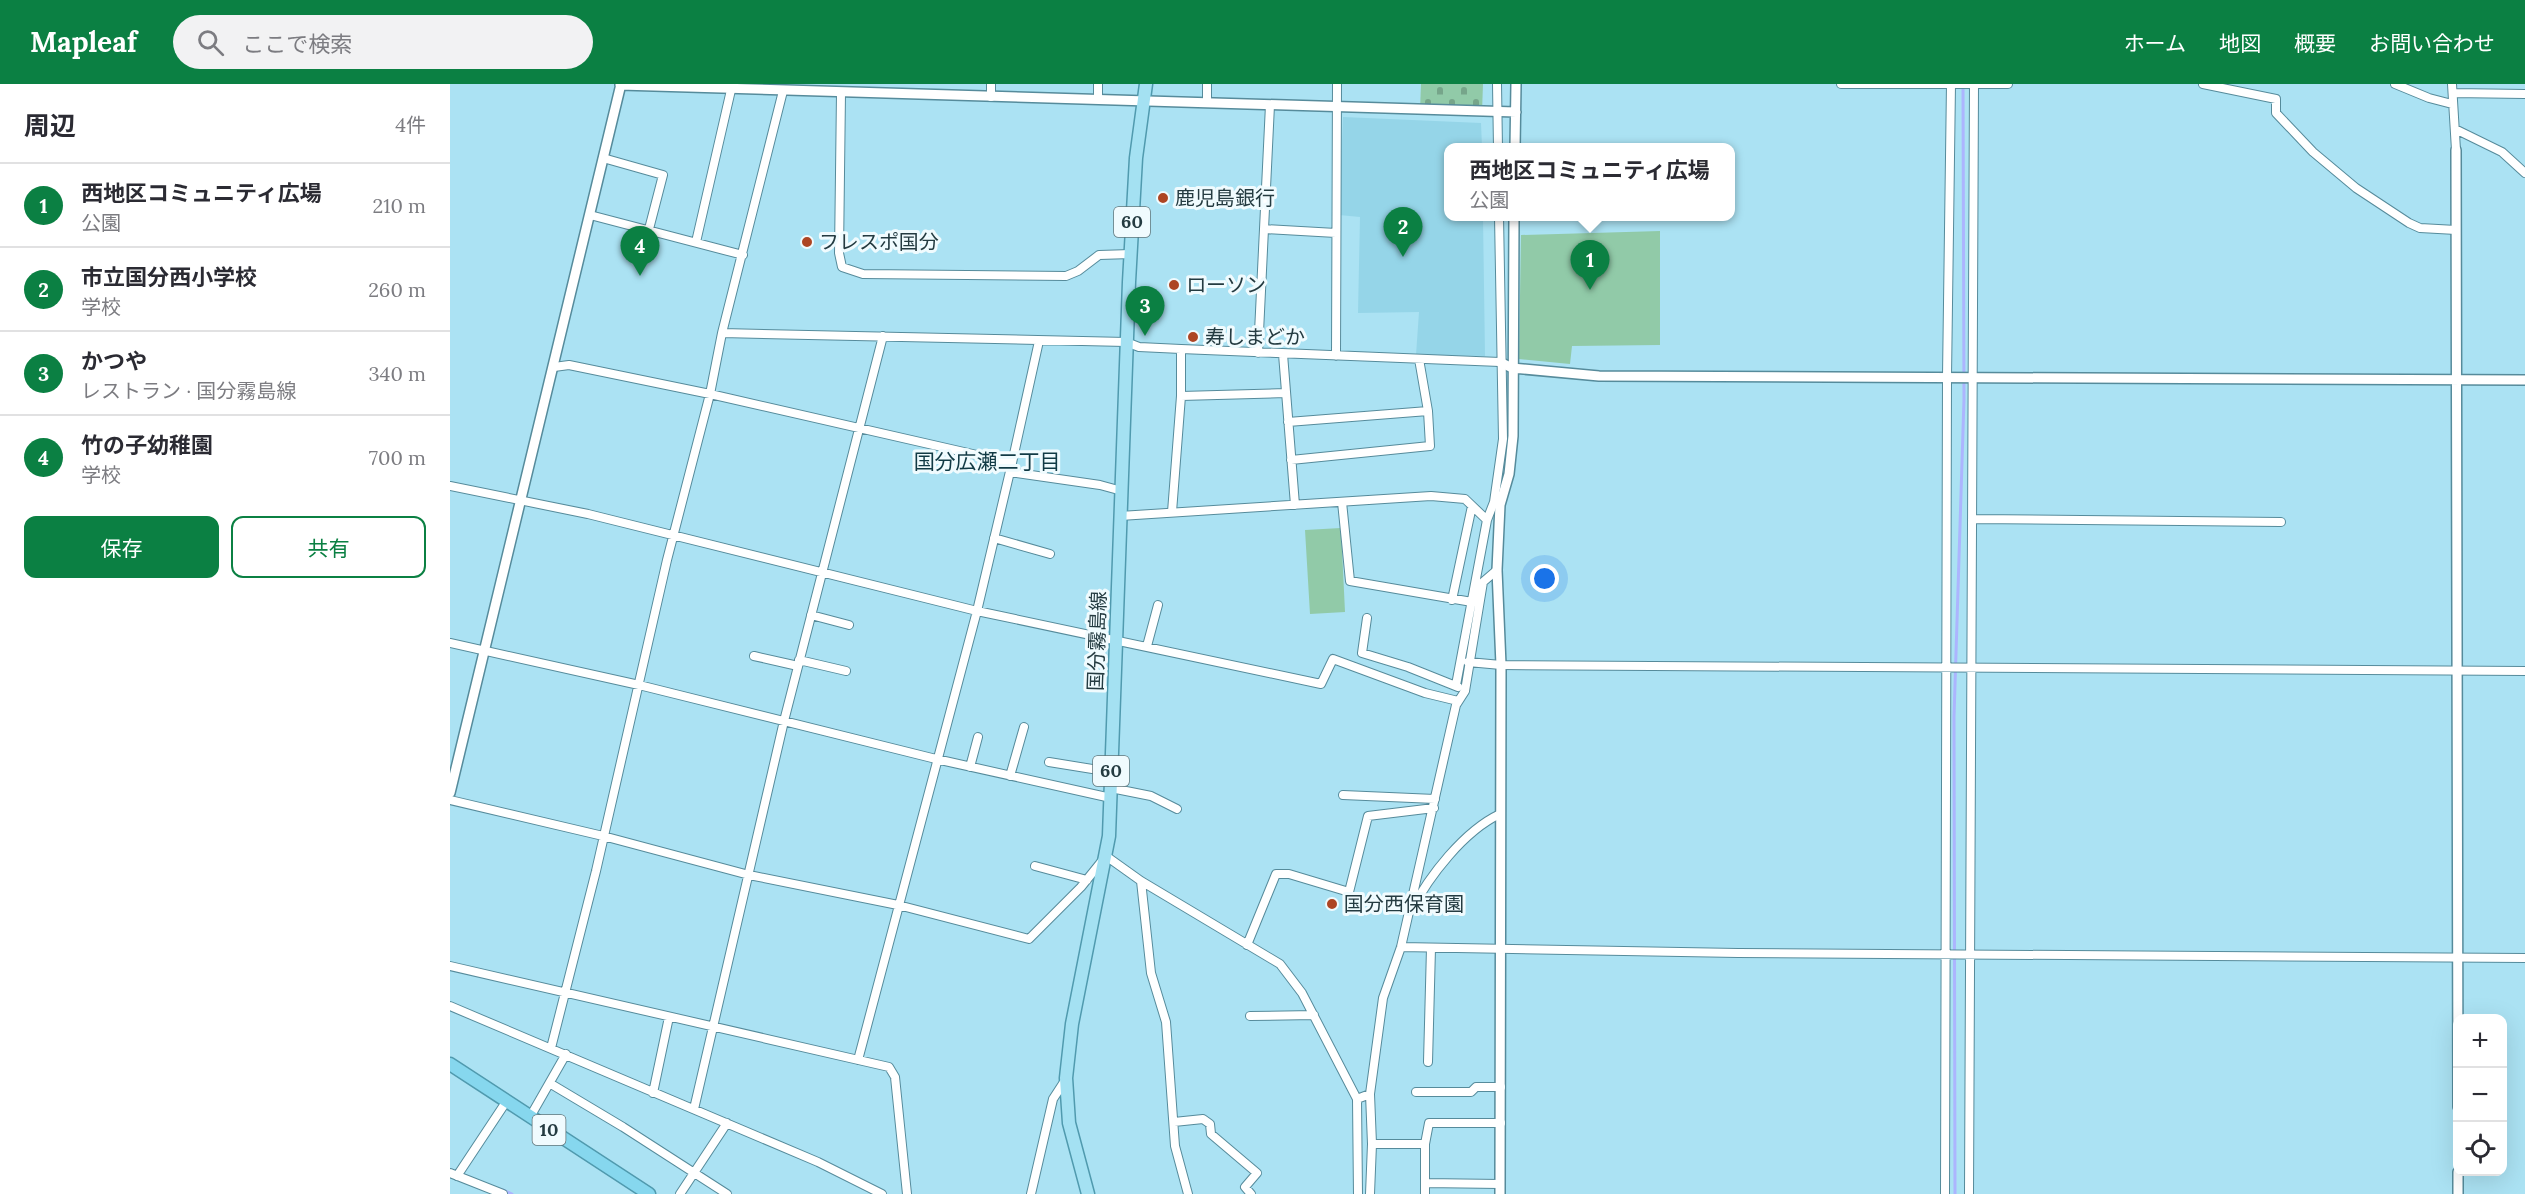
<!DOCTYPE html>
<html lang="ja">
<meta charset="utf-8">
<style>
body{margin:0;font-family:Lora,"Noto Sans JP",serif;background:#f2f2f3;color:#2b2b33}
.controls{position:absolute;right:18px;bottom:18px;display:grid;overflow:hidden;border-radius:12px;box-shadow:0 6px 24px #0002}
.controls button{width:54px;height:54px;display:grid;place-items:center;padding:0;border:0;border-bottom:2px solid #e1e1e2;background:#fff;color:#2b2b33;font:30px sans-serif}
.you{position:absolute;left:1095px;top:495px;width:21px;height:21px;margin:-15px;border:4px solid #fff;border-radius:50%;background:#1a73e8;box-shadow:0 0 0 9px #1a73e833}
.badge{display:grid;place-items:center;width:39px;height:39px;border-radius:50%;background:#0b8043;color:#fff;font-size:20px;font-weight:700}
.pin{position:absolute;translate:-50% -50px;filter:drop-shadow(0 2px 3px #0008)}
.pin::after{content:'';position:absolute;top:32px;width:21px;height:18px;background:inherit;clip-path:polygon(0 0,100% 0,50% 100%)}
.popup{position:absolute;left:994px;top:59px;width:291px;height:78px;box-sizing:border-box;display:grid;place-content:center;border-radius:12px;background:#fff;filter:drop-shadow(0 2px 4px #0005);font-size:20px;white-space:nowrap;color:#7c7c81}
.popup b{font-size:22px;color:#2b2b33}
.popup::after{content:'';position:absolute;left:50%;top:100%;margin-left:-12px;border:12px solid transparent;border-top-color:#fff}
.list{margin:0;padding:0;list-style:none}
h2{display:flex;justify-content:space-between;align-items:center;height:78px;margin:0;padding:0 24px;font-size:26px}
h2 small{font-size:20px;font-weight:400;color:#7c7c81}
.list li{display:grid;grid-template-columns:39px 1fr auto;gap:18px;align-items:center;box-sizing:border-box;height:84px;padding:0 24px;border-top:2px solid #e1e1e2}
.list b{display:block;font-size:22px;white-space:nowrap}
.list p{margin:0;font-size:20px;white-space:nowrap;color:#7c7c81}
.list em{font-size:20px;font-style:normal;color:#7c7c81}
.actions{display:flex;gap:12px;padding:18px 24px}
.actions a{flex:1;padding:14px 0;border:2px solid #0b8043;border-radius:12px;text-align:center;font-size:21px;color:#0b8043}
.actions .main{background:#0b8043;color:#fff}
.icon{flex:none;width:33px;height:33px;fill:none;stroke:currentColor;stroke-width:2;stroke-linecap:round;stroke-linejoin:round}
.map{position:relative;flex:none;width:2075px;height:1110px;overflow:hidden}
header{display:flex;align-items:center;gap:36px;box-sizing:border-box;height:84px;padding:0 30px;background:#0b8043;color:#fff}
header strong{font-size:28px}
nav{display:flex;gap:33px;margin-inline-start:auto;font-size:21px}
.search{width:420px;height:54px;background:#f2f2f3;display:flex;align-items:center;gap:15px;box-sizing:border-box;padding:0 21px;border-radius:33px;color:#7c7c81;font-size:22px}
main{display:flex}
aside{flex:1;background:#fff}
.map>svg:first-child{display:block}
</style>
<header>
<strong>Mapleaf</strong>
<div class="search"><svg class="icon" aria-label="search" viewBox="0 0 24 24"><circle cx="10" cy="10" r="6"/><path d="M15 15l6 6"/></svg>ここで検索</div>
<nav><a>ホーム</a><a>地図</a><a>概要</a><a>お問い合わせ</a></nav>
</header>
<main>
<aside>
<h2>周辺<small>4件</small></h2>
<ul class="list">
<li><span class="badge">1</span><div><b>西地区コミュニティ広場</b><p>公園</p></div><em>210 m</em></li>
<li><span class="badge">2</span><div><b>市立国分西小学校</b><p>学校</p></div><em>260 m</em></li>
<li><span class="badge">3</span><div><b>かつや</b><p>レストラン · 国分霧島線</p></div><em>340 m</em></li>
<li><span class="badge">4</span><div><b>竹の子幼稚園</b><p>学校</p></div><em>700 m</em></li>
</ul>
<div class="actions"><a class="main">保存</a><a>共有</a></div>
</aside>
<div class="map">
<svg width="2075" height="1110" viewBox="0 0 2075 1110">
<defs>
<pattern id="cemetery-stones" width="16" height="16" patternUnits="userSpaceOnUse" patternTransform="scale(1.5)"><rect width="16" height="16" fill="#91caa8"/><path d="M2 7V4a2 2 0 0 1 4 0v3zM10 15v-3a2 2 0 0 1 4 0v3z" fill="#76a58a"/></pattern>
</defs>
<rect width="100%" height="100%" fill="#abe2f3"/>
<path fill="#95d5e8" d="M 893,33 L 1031,39 L 1032,63 L 999,64 L 999,132 L 1033,133 L 1035,272 L 966,271 L 969,228 L 908,229 L 910,133 L 889,131 Z"/>
<path fill="url(#cemetery-stones)" d="M 971,0 L 1033,0 L 1032,28 L 970,26 Z"/>
<path fill="#91caa8" d="M 1210,147 L 1210,261 L 1122,262 L 1120,280 L 1069,275 L 1071,151 Z
M 891,444 L 895,528 L 860,530 L 855,446 Z"/>
<g fill="none" stroke-linecap="round" stroke-linejoin="round">
<path stroke="#acb5fe" stroke-width="3" d="M 53,1106 L 62,1110
M 1505,1110 L 1504,633 L 1514,315 L 1513,2"/>
<defs>
<path id="minor" d="M 1047,0 L 1048,64
M 1391,0 L 1558,0
M 1753,0 L 1826,15 L 1826,29 L 1863,68 L 1906,104 L 1959,139 L 1970,144 L 2006,146
M 1945,0 L 1979,14 L 2002,20
M 2002,0 L 2006,66
M 391,9 L 389,169 L 392,183 L 413,190 L 616,192 L 628,187 L 649,171 L 681,170
M 2003,9 L 2075,10
M 541,13 L 541,0
M 648,15 L 648,0
M 757,18 L 757,0
M 2005,45 L 2052,68 L 2075,89
M 153,74 L 213,91 L 199,145
M 140,131 L 293,171
M 814,145 L 886,149
M 246,158 L 281,6
M 272,249 L 676,258 L 689,263 L 731,265 L 1050,278
M 589,257 L 560,388 L 650,401 L 672,407
M 808,269 L 820,21
M 833,270 L 845,421
M 886,272 L 887,0
M 104,283 L 119,281 L 260,310 L 562,379
M 731,312 L 836,309
M 838,338 L 978,327
M 841,376 L 980,362 L 978,327 L 969,275
M 0,402 L 138,430 L 527,527 L 871,600 L 883,575 L 975,609 L 1008,617
M 892,418 L 900,497 L 1022,518
M 722,428 L 731,312 L 731,265
M 670,432 L 981,412 L 1015,415 L 1037,436 L 1044,418 L 1053,355 L 1049,132
M 1522,435 L 1831,438
M 544,454 L 600,470
M 1002,516 L 1022,422
M 361,531 L 399,541
M 917,534 L 912,569 L 958,583 L 1008,603
M 0,559 L 189,601 L 486,675 L 661,714
M 697,562 L 708,521
M 304,572 L 348,582
M 349,576 L 396,587
M 1018,578 L 1051,581 L 2075,587
M 1006,601 L 1037,436
M 599,678 L 661,688
M 520,683 L 528,653
M 560,692 L 574,643
M 661,704 L 701,712 L 727,725
M 893,711 L 985,715
M 0,716 L 153,752 L 299,791 L 448,821 L 579,855 L 631,803 L 656,772 L 691,797 L 830,880 L 852,909 L 907,1015 L 908,1110
M 585,782 L 637,796
M 691,797 L 701,889 L 716,938 L 725,1062 L 738,1110
M 961,827 C 979,792 1014,747 1050,730
M 797,861 L 826,790 L 839,790 L 899,808 L 918,732 L 984,724
M 951,863 L 1288,869 L 2075,874
M 0,882 L 439,983 L 445,993 L 457,1110
M 0,922 L 368,1078 L 432,1110
M 800,932 L 864,931
M 101,964 L 146,787 L 217,476 L 260,310 L 272,249 L 333,7
M 408,976 L 527,527 L 562,379
M 978,978 L 981,864
M 101,1000 L 173,1043 L 277,1110
M 966,1008 L 1021,1008 L 1026,1003 L 1051,1003
M 203,1009 L 219,933
M 920,1010 L 922,1060 L 920,1110
M 907,1015 L 920,1010 L 933,914 L 951,863 L 1006,621 L 1015,607 L 1033,498 L 1047,486
M 244,1025 L 334,637 L 433,252
M 80,1033 L 116,970
M 724,1038 L 753,1035 L 760,1040 L 761,1050 L 807,1089 L 795,1103 L 801,1110
M 922,1060 L 975,1060 L 975,1110
M 975,1060 L 979,1039 L 1051,1039
M 0,1089 L 53,1110
M 7,1092 L 56,1018
M 975,1099 L 1050,1100
M 230,1110 L 277,1039
M 581,1110 L 603,1015 L 616,995
M 1495,1110 L 1497,293 L 1501,0
M 1519,1110 L 1524,0"/>
<path id="tertiary" d="M 170,1 L 1066,28
M 1065,64 L 1066,0
M 2006,66 L 2008,1023
M 1050,278 L 1062,284 L 1149,292 L 2075,296
M 0,709 L 171,0
M 2008,1088 L 2008,1110
M 1050,1110 L 1051,581 L 1047,486 L 1050,421 L 1059,390 L 1063,352 L 1064,132"/>
<path id="primary" d="M 638,1110 L 619,1039 L 616,994 L 622,940 L 659,752 L 679,198 L 686,74 L 696,0"/>
<path id="trunk" d="M 0,980 L 199,1110"/>
</defs>
<use href="#minor" stroke="#568b9b" stroke-width="10"/>
<use href="#tertiary" stroke="#568b9b" stroke-width="12"/>
<use href="#primary" stroke="#509aae" stroke-width="15"/>
<use href="#trunk" stroke="#509aae" stroke-width="15"/>
<use href="#minor" stroke="#fff" stroke-width="8"/>
<use href="#tertiary" stroke="#fff" stroke-width="9"/>
<use href="#primary" stroke="#a4e1f2" stroke-width="12"/>
<use href="#trunk" stroke="#86d7ee" stroke-width="12"/>
</g>
<g fill="#ad4523" stroke="#f0fbfe" stroke-width="2">
<circle cx="713" cy="114" r="6"/>
<circle cx="357" cy="158" r="6"/>
<circle cx="724" cy="201" r="6"/>
<circle cx="743" cy="253" r="6"/>
<circle cx="882" cy="820" r="6"/>
</g>
<g text-anchor="middle" stroke-width="6" stroke-linejoin="round" paint-order="stroke">
<g fill="#f0fbfe" stroke="#61757a" stroke-width="1.5">
<rect x="664" y="123" width="36" height="30" rx="4.5"/>
<rect x="643" y="672" width="36" height="30" rx="4.5"/>
<rect x="82.5" y="1031" width="33" height="30" rx="4.5"/>
</g>
<g font-size="18" font-weight="bold" fill="#243b41">
<text x="682" y="144">60</text>
<text x="661" y="693">60</text>
<text x="99" y="1052">10</text>
</g>
<g font-size="20" fill="#243b41" stroke="#f0fbfe" text-anchor="start">
<text x="725" y="121">鹿児島銀行</text>
<text x="369" y="165">フレスポ国分</text>
<text x="736" y="208">ローソン</text>
<text x="755" y="260">寿しまどか</text>
<text x="894" y="827">国分西保育園</text>
</g>
<g font-size="20" fill="#243b41" stroke="#f0fbfe">
<text transform="translate(647 557) rotate(-88)" y="7">国分霧島線</text>
</g>
<g font-size="21" fill="#113a45" stroke="#f0fbfe">
<text x="537" y="385">国分広瀬二丁目</text>
</g>
</g>
</svg>
<div class="controls">
<button>+</button>
<button>−</button>
<button><svg class="icon" aria-label="locate" viewBox="0 0 24 24"><circle cx="12" cy="12" r="6"/><path d="M12 2v4M12 18v4M2 12h4M18 12h4"/></svg></button>
</div>
<div class="you"></div>
<div class="pin badge" style="left:1140px;top:206px">1</div>
<div class="popup"><b>西地区コミュニティ広場</b>公園</div>
<div class="pin badge" style="left:953px;top:173px">2</div>
<div class="pin badge" style="left:695px;top:252px">3</div>
<div class="pin badge" style="left:190px;top:192px">4</div>
</div>
</main>
